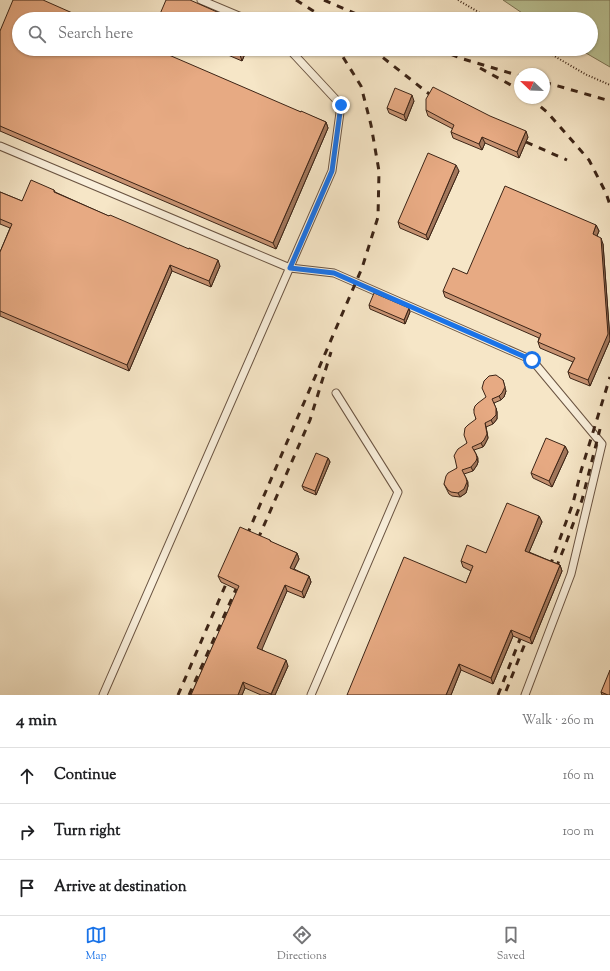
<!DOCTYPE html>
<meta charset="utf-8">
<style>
body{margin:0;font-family:"Sorts Mill Goudy",serif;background:#f6f6f6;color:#202124}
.compass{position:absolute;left:514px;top:68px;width:36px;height:36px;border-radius:50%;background:#fff;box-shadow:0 1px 3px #0004;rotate:293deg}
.stop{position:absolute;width:12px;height:12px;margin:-9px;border:3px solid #1a73e8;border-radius:50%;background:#fff}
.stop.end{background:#1a73e8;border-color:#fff;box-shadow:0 1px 4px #0008}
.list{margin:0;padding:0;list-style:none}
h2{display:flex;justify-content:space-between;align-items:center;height:52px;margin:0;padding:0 16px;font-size:17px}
h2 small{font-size:13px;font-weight:400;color:#757577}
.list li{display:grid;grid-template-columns:26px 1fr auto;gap:12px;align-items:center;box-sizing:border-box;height:56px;padding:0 16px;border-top:1px solid #e0e0e0}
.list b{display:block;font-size:15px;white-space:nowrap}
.list em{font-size:13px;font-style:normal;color:#757577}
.icon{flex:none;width:22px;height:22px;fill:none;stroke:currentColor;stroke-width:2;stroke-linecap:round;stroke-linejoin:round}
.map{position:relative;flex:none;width:610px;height:695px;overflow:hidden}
.search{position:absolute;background:#fff;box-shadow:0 1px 3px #0004;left:12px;right:12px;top:12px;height:44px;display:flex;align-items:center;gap:10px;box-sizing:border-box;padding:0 14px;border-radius:22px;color:#757577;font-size:15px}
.sheet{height:220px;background:#fff}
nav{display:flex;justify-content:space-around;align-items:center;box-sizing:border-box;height:56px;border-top:1px solid #e0e0e0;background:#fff;font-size:11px;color:#757577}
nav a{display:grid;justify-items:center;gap:2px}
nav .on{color:#1a73e8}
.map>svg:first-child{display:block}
</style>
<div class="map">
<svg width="610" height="695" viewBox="0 0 610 695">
<rect width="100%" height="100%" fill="#f6e6c7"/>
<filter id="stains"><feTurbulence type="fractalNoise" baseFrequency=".005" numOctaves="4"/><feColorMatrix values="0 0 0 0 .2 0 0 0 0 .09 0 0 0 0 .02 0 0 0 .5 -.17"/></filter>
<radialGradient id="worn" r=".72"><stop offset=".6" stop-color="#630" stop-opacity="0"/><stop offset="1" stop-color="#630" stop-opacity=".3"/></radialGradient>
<path fill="#bbc597" stroke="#7c7456" d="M 503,0 L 610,0 L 610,67 L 579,49 L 591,49 L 591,19 L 531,19 Z"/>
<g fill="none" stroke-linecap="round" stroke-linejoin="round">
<defs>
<path id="service" d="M 201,0 L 246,19
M 0,146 L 290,268 L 334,273 L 532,360 L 602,444 L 571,574 L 525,695
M 103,695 L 332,171 L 341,105 L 289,49
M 311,695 L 398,492 L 336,393"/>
</defs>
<use href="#service" stroke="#6a5442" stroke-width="9"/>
<path stroke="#3c2416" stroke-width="2" stroke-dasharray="1 2" stroke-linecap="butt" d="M 458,0 L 490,19
M 542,49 L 587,75 L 610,85"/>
<use href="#service" stroke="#f9efdb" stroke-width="7"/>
<path stroke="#3c2416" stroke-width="3" stroke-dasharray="7 7" stroke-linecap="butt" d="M 296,0 L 326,19
M 324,0 L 368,19
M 372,49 L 433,97
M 438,49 L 460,58 L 520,76
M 480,68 L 520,90
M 544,82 L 610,101
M 530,98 L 547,112 L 589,160 L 606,193 L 610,205
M 526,142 L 567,160
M 247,535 L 362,268 L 378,217 L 379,171 L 371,125 L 361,86 L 338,49
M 258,539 L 310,420 L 331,352
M 550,566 L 573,503 L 581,471 L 610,377
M 556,568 L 566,543 L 582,500 L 600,429
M 506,691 L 526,641
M 178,695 L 226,584
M 189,695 L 236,589
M 498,695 L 520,639"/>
</g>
<path fill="#c79271" stroke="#3c2416" d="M 160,14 L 233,19 L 162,19 Z
M 0,31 L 301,112 L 326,122 L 328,128 L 276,249 L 0,131 Z
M 214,49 L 247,49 L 242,61 Z
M 414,101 L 406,121 L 389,113 L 387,108 Z
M 426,110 L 528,137 L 519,158 L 485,143 L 482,150 L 453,138 L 451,132 L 453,129 L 428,116 Z
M 459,171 L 428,240 L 400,228 L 398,222 Z
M 54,190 L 55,192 L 220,266 L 211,287 L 172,271 L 129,371 L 0,316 L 0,252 L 10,228 L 0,224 L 0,192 L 22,201 Z
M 596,225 L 599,231 L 597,236 L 603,244 L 610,340 L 590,386 L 570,378 L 568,372 L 573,362 L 540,348 L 538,342 L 539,338 L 445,297 L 443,291 L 467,274 Z
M 369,305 L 410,312 L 405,324 L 370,309 Z
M 506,391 L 504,397 L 501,400 L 494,403 L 497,412 L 497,419 L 493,424 L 486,427 L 488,438 L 485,444 L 483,447 L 474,450 L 478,458 L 478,462 L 477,465 L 473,471 L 464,474 L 468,482 L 468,486 L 466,493 L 460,497 L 452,496 L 449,494 L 444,484 L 457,468 L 467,443 L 476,419 L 474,409 Z
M 565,446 L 568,452 L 552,487 L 533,478 L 531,473 Z
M 328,458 L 330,462 L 316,495 L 304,490 L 302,486 Z
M 539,516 L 542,522 L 529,552 L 560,565 L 562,571 L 532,644 L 513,636 L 493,684 L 461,670 L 451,695 L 347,695 L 466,583 L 471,571 L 463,567 L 461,561 L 486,553 Z
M 270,540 L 271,542 L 297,553 L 299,559 L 294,569 L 309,576 L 311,582 L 304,598 L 287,591 L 261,649 L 288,666 L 275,695 L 261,695 L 245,688 L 242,695 L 191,695 L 238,590 L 221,582 L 218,576 Z
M 601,692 L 610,695 L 602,695 Z"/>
<path fill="#a2775c" stroke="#3c2416" d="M 243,49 L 247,49 L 242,61 L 240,55 Z
M 412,95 L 414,101 L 406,121 L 404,115 Z
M 326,122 L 328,128 L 276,249 L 273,243 Z
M 526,131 L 528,137 L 519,158 L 517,152 Z
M 482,137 L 485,143 L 482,150 L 479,144 Z
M 456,165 L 459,171 L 428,240 L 426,235 Z
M 596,225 L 599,231 L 595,240 L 593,234 Z
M 601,238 L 603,244 L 610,340 L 590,386 L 588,380 Z
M 218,260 L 220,266 L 211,287 L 209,281 Z
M 170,265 L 172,271 L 129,371 L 127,365 Z
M 409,308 L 410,312 L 405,324 L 404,320 Z
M 503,380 L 506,391 L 504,397 L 501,400 L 499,396 Z
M 496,408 L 497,412 L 497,419 L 493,424 L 491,420 Z
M 485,423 L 486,427 L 488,438 L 485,444 L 483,447 L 481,443 Z
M 565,446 L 568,452 L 552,487 L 549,481 Z
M 476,454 L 478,462 L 477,465 L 473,471 L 471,467 Z
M 328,458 L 330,462 L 316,495 L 315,491 Z
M 466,478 L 468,486 L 466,493 L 460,497 L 458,493 Z
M 539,516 L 542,522 L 527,557 L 525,551 Z
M 297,553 L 299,559 L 292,573 L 290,568 Z
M 560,565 L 562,571 L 532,644 L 530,638 Z
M 309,576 L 311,582 L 304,598 L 302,592 Z
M 285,585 L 287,591 L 260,654 L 257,648 Z
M 511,630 L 513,636 L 493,684 L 491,678 Z
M 286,660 L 288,666 L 275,695 L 271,695 Z
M 459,664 L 461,670 L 451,695 L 446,695 Z
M 243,682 L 245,688 L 242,695 L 238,695 Z"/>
<path fill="#e7aa83" stroke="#3c2416" d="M 13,0 L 43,0 L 86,19 L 19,19 L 19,49 L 155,49 L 301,112 L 301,111 L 326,122 L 273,243 L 0,126 L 0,31 Z
M 166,0 L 190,0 L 233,19 L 171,19 L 160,14 Z
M 226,49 L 243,49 L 240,55 Z
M 433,87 L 490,116 L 526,131 L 517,152 L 482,137 L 479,144 L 451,132 L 454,125 L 426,110 L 426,99 Z
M 395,88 L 412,95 L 404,115 L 387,108 Z
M 428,153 L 456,165 L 426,235 L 398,222 Z
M 31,180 L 54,190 L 54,192 L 109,216 L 110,215 L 189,249 L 189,248 L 218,260 L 209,281 L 170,265 L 127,365 L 0,311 L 0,252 L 12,224 L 0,219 L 0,192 L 22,201 Z
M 505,186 L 596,225 L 593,234 L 601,238 L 608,334 L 588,380 L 568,372 L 575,358 L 538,342 L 541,334 L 443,291 L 453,268 L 467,274 Z
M 374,293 L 409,308 L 404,320 L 369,305 Z
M 496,375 L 503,380 L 505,387 L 502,393 L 499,396 L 492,399 L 496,408 L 496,415 L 491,420 L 485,423 L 487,434 L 484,440 L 481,443 L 472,447 L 476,454 L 477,458 L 476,461 L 471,467 L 462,470 L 466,478 L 467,482 L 464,489 L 458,493 L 451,492 L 448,490 L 444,484 L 446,476 L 448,473 L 457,468 L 455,459 L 454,456 L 456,452 L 458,449 L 467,443 L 464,435 L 465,428 L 468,425 L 476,419 L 474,413 L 474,409 L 475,406 L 478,403 L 486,397 L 482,388 L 484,381 L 489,376 Z
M 546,438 L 565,446 L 549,481 L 531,473 Z
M 316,453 L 328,458 L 315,491 L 302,486 Z
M 507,503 L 539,516 L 525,551 L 560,565 L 530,638 L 511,630 L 491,678 L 459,664 L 446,695 L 347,695 L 404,557 L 466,583 L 473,566 L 461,561 L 467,545 L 486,553 Z
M 240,527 L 270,540 L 270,541 L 297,553 L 290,568 L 309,576 L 302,592 L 285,585 L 257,648 L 286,660 L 271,694 L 243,682 L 238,695 L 191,695 L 239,586 L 218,576 Z
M 610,670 L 610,695 L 608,695 L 601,692 Z"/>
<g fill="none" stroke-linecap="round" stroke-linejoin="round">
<path stroke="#1a73e8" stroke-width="5" d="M 341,105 L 332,171 L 290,268 L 334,273 L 532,360"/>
</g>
<rect width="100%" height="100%" filter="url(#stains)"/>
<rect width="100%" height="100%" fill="url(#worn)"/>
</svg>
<svg class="compass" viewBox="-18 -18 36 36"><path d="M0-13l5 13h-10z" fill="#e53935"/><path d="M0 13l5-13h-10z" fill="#757577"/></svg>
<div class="stop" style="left:532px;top:360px"></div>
<div class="stop end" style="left:341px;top:105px"></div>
<div class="search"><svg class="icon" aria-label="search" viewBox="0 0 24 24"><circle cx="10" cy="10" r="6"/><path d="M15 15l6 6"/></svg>Search here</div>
</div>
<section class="sheet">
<h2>4 min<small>Walk · 260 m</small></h2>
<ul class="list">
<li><svg class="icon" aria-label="ahead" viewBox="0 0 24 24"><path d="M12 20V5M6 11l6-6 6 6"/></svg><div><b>Continue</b></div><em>160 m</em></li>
<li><svg class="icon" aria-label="right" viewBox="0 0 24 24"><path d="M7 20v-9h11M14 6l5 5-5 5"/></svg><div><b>Turn right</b></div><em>100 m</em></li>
<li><svg class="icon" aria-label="arrive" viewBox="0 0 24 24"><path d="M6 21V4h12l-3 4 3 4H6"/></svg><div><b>Arrive at destination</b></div></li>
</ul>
</section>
<nav>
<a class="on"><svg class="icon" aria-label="map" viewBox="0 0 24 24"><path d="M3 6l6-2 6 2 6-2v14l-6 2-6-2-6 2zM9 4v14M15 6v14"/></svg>Map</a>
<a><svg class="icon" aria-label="directions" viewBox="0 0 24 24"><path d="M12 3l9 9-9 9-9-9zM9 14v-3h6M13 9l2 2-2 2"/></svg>Directions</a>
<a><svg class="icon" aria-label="saved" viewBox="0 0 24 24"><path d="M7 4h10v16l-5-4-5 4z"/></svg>Saved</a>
</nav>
